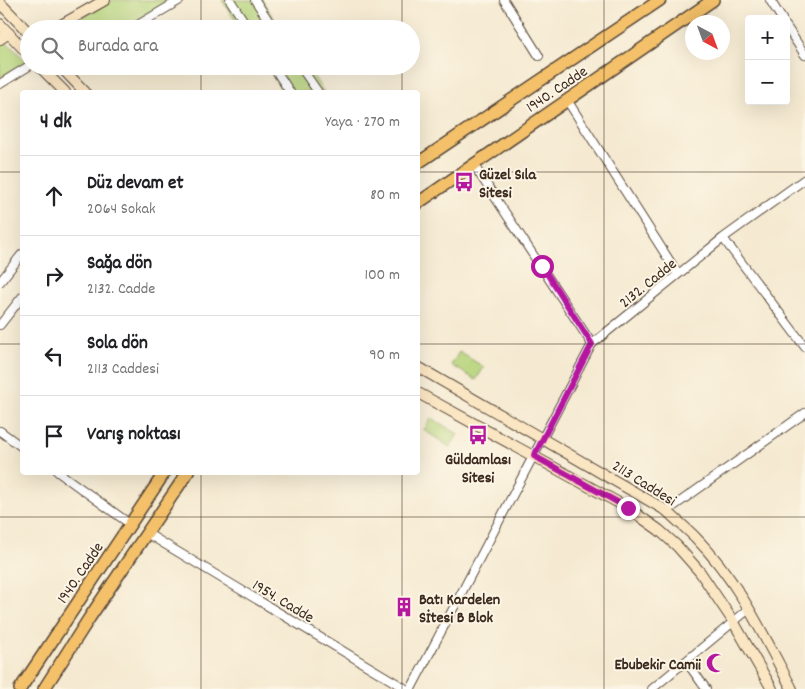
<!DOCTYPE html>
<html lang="tr">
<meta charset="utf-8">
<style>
body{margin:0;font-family:Dekko,sans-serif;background:#f6f6f6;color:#202124}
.controls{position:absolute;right:15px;top:15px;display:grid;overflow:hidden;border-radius:5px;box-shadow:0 5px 20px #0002}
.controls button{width:45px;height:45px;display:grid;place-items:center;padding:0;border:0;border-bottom:1px solid #e0e0e0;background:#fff;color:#202124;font:25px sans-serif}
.compass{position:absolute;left:685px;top:15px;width:45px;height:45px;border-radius:50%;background:#fff;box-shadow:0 5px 20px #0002;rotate:139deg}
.stop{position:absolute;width:15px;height:15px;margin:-11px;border:4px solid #b5179e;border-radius:50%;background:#fff}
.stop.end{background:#b5179e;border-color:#fff;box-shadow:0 1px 5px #0008}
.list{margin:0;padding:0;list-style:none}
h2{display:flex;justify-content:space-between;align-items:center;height:65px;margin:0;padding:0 20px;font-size:21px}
h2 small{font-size:16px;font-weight:400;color:#757577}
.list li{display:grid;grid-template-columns:32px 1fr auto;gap:15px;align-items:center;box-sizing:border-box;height:80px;padding:0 20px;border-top:1px solid #e0e0e0}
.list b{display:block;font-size:19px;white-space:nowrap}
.list p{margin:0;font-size:16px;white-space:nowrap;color:#757577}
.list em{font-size:16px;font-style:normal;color:#757577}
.icon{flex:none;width:28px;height:28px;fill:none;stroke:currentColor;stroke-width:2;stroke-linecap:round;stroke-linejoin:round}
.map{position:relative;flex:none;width:805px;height:689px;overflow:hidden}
.search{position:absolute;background:#fff;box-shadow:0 5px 20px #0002;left:20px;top:20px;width:400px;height:55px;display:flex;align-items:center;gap:12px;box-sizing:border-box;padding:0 18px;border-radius:28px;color:#757577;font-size:19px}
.panel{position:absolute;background:#fff;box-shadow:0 5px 20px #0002;left:20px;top:90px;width:400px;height:385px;border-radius:5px}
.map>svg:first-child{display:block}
</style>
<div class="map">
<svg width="805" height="689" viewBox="0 0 805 689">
<rect width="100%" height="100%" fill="#fcf5e5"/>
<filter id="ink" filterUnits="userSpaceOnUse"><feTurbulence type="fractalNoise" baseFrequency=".02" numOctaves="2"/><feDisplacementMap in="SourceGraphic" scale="10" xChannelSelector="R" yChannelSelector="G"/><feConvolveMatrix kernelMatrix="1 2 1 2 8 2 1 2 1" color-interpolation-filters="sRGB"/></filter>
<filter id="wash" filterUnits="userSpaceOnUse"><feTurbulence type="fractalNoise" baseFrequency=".0096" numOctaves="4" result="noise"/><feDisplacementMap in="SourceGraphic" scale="20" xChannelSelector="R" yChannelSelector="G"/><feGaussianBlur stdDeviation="1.12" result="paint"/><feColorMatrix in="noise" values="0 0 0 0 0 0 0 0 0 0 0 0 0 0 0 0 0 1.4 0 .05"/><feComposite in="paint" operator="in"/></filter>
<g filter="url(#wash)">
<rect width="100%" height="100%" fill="#f5ead1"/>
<path fill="#b6d47b" stroke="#787f4c" d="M 113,0 L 177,0 L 129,29 L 60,29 Z
M 222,0 L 262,0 L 281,29 L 241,29 Z
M 4,43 L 9,44 L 26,61 L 0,78 L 0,45 Z
M 266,66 L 306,66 L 324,92 L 283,92 Z
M 459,352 L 484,367 L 476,380 L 451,365 Z
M 431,418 L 458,434 L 450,447 L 424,430 Z"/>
</g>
<g filter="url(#ink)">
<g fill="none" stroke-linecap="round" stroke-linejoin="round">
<defs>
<path id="street" d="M 230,0 L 249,29
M 255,0 L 274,29
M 504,0 L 539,56
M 770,0 L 782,19
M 786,26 L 805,55
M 131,29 L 180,0
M 273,66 L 290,92
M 300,66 L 318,92
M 0,84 L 29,66
M 567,100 L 678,274
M 473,164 L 592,344
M 723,238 L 805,347
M 0,282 L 22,254
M 0,325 L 22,297
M 0,431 L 22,447
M 58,472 L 130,524
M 667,511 L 805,413
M 148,534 L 406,689
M 686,661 L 706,689
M 411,689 L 592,344 L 723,238 L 805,179
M 652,689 L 749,609"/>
<path id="secondary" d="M 0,3 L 29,33
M 0,24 L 29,55
M 54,29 L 105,0
M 0,39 L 9,33
M 39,66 L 65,92
M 60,66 L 85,92
M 418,367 L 667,511 C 676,520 686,528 695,537 C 738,580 764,636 792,689
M 418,393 L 628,508 L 659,530 L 677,546 L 700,572 L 733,621 L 772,689"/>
<path id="primary" d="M 418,163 L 660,0
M 418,203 L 713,0
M 20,689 L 165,472
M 44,689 L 90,617 L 188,472"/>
</defs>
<use href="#street" stroke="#574739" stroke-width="10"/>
<use href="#secondary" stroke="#574739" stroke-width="12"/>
<use href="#primary" stroke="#574739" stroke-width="14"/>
<use href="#street" stroke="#fff" stroke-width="8"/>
<use href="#secondary" stroke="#fbe6c3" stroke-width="10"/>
<use href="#primary" stroke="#f4c16a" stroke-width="11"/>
</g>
</g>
<g fill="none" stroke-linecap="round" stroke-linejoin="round" filter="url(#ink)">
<path stroke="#b5179e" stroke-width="6" d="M 542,266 L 592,344 L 534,456 L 628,508"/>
</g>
<path fill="none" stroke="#3b2a1e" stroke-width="1" stroke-opacity="0.55" d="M 201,0 L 201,29M 402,0 L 402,29M 604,0 L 604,689M 201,66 L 201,92M 402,66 L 402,92M 0,172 L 22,172M 418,172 L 805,172M 0,344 L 22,344M 418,344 L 805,344M 201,472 L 201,689M 402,472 L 402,689M 0,517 L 805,517"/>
<defs>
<symbol id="bus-bare" viewBox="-9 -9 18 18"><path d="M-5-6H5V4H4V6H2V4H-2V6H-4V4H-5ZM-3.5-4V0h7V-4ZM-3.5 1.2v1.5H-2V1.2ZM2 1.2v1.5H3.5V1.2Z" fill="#b5179e" stroke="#fcf5e5" stroke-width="2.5" paint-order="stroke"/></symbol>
<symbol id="building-bare" viewBox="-9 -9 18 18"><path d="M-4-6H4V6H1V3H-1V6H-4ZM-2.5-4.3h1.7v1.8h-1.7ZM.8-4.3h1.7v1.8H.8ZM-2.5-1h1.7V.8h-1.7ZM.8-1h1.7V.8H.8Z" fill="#b5179e" stroke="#fcf5e5" stroke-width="2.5" paint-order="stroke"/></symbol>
<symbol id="mosque-bare" viewBox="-9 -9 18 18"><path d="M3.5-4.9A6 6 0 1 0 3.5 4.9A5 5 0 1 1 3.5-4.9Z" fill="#b5179e" stroke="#fcf5e5" stroke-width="2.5" paint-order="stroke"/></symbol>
</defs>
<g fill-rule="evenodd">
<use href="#bus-bare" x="450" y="168" width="28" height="28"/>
<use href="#bus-bare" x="464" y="421" width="28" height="28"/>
<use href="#building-bare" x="390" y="593" width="28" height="28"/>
<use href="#mosque-bare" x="702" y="649" width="28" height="28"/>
</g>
<g text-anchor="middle" stroke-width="4" stroke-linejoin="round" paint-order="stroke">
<g font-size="16" fill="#3b2a1e" stroke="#fcf5e5">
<text transform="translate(556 88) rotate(-34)" y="6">1940. Cadde</text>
<text transform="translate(647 282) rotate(-39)" y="6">2132. Cadde</text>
<text transform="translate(645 482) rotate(32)" y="6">2113 Caddesi</text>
<text transform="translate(79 572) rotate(-56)" y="6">1940. Cadde</text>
<text transform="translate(284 600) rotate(31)" y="6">1954. Cadde</text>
</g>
<g font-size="16" font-weight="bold" fill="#3b2a1e" stroke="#fcf5e5" text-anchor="start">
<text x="479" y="179">Güzel Sıla<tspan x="479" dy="18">Sitesi</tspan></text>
<text x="478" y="464" text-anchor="middle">Güldamlası<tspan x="478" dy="18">Sitesi</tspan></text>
<text x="419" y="604">Batı Kardelen<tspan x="419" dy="18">Sİtesi B Blok</tspan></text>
<text x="701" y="669" text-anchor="end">Ebubekir Camii</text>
</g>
</g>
</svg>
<div class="controls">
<button>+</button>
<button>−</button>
</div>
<svg class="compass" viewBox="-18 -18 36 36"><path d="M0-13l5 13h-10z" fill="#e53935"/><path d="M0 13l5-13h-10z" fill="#757577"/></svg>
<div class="stop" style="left:542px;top:266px"></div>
<div class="stop end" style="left:628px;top:508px"></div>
<div class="search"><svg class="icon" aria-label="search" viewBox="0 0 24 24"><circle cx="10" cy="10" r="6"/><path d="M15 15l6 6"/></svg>Burada ara</div>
<section class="panel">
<h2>4 dk<small>Yaya · 270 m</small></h2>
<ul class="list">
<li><svg class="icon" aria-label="ahead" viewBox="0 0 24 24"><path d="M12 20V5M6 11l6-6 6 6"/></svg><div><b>Düz devam et</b><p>2064 Sokak</p></div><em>80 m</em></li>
<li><svg class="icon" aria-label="right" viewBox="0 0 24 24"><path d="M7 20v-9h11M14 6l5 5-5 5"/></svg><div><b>Sağa dön</b><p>2132. Cadde</p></div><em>100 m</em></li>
<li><svg class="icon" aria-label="left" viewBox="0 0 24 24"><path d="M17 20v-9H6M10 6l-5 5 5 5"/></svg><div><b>Sola dön</b><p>2113 Caddesi</p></div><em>90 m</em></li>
<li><svg class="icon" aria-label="arrive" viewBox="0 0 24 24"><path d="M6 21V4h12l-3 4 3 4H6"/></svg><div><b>Varış noktası</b></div></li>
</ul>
</section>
</div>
